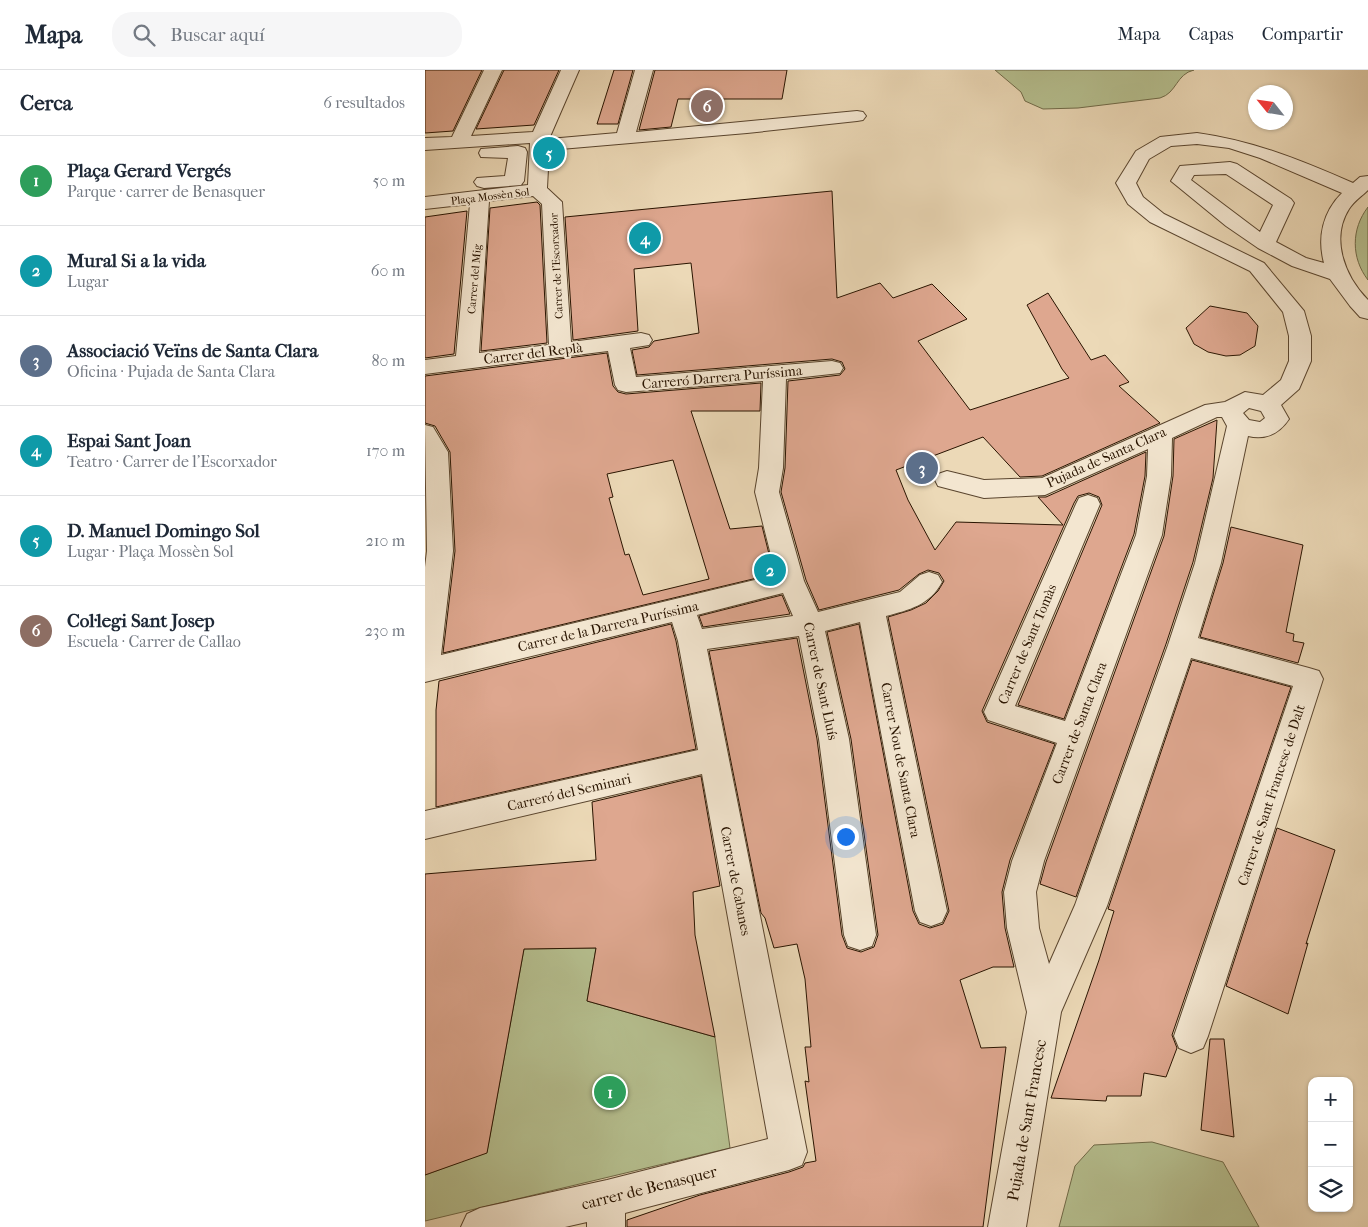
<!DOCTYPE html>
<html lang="es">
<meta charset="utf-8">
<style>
body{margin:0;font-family:"IM FELL French Canon",serif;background:#f6f6f7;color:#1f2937}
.controls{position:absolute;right:15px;bottom:15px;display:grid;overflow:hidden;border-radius:10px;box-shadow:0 1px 4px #0004}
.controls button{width:45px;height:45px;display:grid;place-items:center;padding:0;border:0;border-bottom:1px solid #e0e1e3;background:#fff;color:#1f2937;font:25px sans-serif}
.compass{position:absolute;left:823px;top:15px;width:45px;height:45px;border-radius:50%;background:#fff;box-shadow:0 1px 4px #0004;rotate:300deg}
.you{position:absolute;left:420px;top:766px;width:18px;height:18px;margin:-12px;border:4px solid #fff;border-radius:50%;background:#1a73e8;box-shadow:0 0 0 8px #1a73e833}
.badge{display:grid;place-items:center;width:32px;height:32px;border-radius:50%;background:#8f2418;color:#fff;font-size:16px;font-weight:700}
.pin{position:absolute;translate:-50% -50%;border:2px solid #fff;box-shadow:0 1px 5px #0006}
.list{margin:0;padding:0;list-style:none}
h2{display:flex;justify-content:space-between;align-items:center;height:65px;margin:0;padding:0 20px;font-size:21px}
h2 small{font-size:16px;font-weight:400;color:#747a83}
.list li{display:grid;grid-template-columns:32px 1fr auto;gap:15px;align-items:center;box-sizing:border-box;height:90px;padding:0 20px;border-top:1px solid #e0e1e3}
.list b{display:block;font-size:19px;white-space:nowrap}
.list p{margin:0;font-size:16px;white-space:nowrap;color:#747a83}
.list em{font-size:16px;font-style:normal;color:#747a83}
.icon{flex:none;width:28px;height:28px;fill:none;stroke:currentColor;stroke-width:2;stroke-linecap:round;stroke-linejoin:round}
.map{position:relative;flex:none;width:943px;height:1157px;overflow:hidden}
header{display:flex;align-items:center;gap:30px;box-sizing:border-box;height:70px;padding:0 25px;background:#fff;border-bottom:1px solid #e0e1e3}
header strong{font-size:24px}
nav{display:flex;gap:28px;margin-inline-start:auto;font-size:18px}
.search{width:350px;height:45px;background:#f6f6f7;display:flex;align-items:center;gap:12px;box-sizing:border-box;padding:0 18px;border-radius:20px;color:#747a83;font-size:19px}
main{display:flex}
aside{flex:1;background:#fff}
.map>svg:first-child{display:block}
</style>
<header>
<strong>Mapa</strong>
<div class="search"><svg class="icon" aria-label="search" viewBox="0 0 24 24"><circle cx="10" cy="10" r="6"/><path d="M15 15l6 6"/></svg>Buscar aquí</div>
<nav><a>Mapa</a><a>Capas</a><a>Compartir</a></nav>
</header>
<main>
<aside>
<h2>Cerca<small>6 resultados</small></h2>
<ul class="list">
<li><span class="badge" style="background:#2e9e5b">1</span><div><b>Plaça Gerard Vergés</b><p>Parque · carrer de Benasquer</p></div><em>50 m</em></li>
<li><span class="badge" style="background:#0f9aa8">2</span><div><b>Mural Si a la vida</b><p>Lugar</p></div><em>60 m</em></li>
<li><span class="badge" style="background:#5c6f8a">3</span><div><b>Associació Veïns de Santa Clara</b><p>Oficina · Pujada de Santa Clara</p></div><em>80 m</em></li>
<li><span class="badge" style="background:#0f9aa8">4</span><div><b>Espai Sant Joan</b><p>Teatro · Carrer de l'Escorxador</p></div><em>170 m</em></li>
<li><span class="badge" style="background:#0f9aa8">5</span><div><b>D. Manuel Domingo Sol</b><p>Lugar · Plaça Mossèn Sol</p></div><em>210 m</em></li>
<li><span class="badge" style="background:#8d6e63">6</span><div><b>Col·legi Sant Josep</b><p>Escuela · Carrer de Callao</p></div><em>230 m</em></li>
</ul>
</aside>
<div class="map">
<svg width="943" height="1157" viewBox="0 0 943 1157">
<rect width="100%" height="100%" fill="#ecd9b7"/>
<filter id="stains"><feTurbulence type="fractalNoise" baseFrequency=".004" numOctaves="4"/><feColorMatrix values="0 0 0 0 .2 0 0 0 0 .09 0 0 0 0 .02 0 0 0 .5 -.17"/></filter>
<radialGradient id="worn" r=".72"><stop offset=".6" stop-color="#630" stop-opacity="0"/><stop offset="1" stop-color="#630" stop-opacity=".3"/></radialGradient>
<path fill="#b6c090" stroke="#706a48" d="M 570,0 L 769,0 C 751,4 752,23 735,28 L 653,38 L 618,39 L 600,31 L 596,22 Z
M 943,137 L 943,210 C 926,188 926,159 943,137 Z
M 171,878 L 162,931 L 290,967 L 305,1078 L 0,1151 L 0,1105 L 62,1082 L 99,879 Z
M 727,1072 L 798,1092 L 834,1157 L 634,1157 L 650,1096 L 669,1075 Z"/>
<path fill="#dea78f" stroke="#291400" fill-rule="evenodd" d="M 0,0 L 57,0 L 28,61 L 0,63 Z
M 79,0 L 134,0 L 109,55 L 51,59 Z
M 189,0 L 208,0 L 193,54 L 172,54 Z
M 230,0 L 362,0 L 357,29 L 253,29 L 246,57 L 214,60 Z
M 407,121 L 412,228 L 455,213 L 468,228 L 507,214 L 542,249 L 493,271 L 545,340 L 644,308 L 637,299 L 602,235 L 623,223 L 666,290 L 680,285 L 704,312 L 694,316 L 735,353 L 617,406 L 595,407 L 558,367 L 471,400 L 483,430 L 510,480 L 531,452 L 638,455 L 613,427 L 621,427 L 721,382 L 720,406 L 709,464 L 639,649 L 593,635 L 677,435 L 674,427 L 664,423 L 653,426 L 649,433 L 557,641 L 562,652 L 630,674 L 585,790 L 577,822 L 580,858 L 589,897 L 568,897 L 535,910 L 556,978 L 581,977 L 558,1157 L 202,1157 L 202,1150 L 275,1125 L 364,1102 L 378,1097 L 380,1093 L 391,1091 L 380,1011 L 384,1012 L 380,977 L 386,977 L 380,909 L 372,874 L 349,878 L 340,848 L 336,843 L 284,581 L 372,568 L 392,669 L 417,865 L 422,878 L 436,882 L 449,877 L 453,865 L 426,669 L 402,562 L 434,554 L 488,841 L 494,854 L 505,858 L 518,854 L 524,841 L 463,547 L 486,540 L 501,533 L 513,521 L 519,511 L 514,503 L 503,500 L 494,504 L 474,520 L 394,540 L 381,510 L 356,422 L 360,398 L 363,311 L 415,305 L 420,299 L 417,292 L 407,289 L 212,305 L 207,280 L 224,277 L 229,271 L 274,263 L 266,193 L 209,199 L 213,261 L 148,270 L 140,147 Z
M 112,132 L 115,135 L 122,273 L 56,281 L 65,138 Z
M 42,141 L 29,284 L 0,288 L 0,147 Z
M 785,236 L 822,243 L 833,256 L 830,276 L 815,285 L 801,286 L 783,282 L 769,274 L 761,258 Z
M 182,283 L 188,316 L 193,322 L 201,324 L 336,313 L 335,341 L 266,341 L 305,459 L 337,456 L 349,504 L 18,583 L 30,481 L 25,382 L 10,356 L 0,353 L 0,306 ZM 248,390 L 284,509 L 218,525 L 204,484 L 200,485 L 184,428 L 188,427 L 182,404 Z
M 792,350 L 788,408 L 768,492 L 741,574 L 651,827 L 615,814 L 621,792 L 739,466 L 748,406 L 749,369 Z
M 806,457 L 878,475 L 861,562 L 869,564 L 868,571 L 879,573 L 873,593 L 775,567 L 798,493 Z
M 357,525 L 365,544 L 278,557 L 274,546 Z
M 246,554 L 251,571 L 271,679 L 11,737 L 11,640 L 14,611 Z
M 767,590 L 866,617 L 747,965 L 752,978 L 741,1007 L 719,1003 L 716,1026 L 682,1026 L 681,1031 L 626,1028 L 674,890 L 689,841 L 683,839 Z
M 276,706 L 295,816 L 268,822 L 270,865 L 290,967 L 162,931 L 171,878 L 99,879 L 62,1083 L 0,1105 L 0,804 L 171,790 L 167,732 Z
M 852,758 L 910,780 L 881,874 L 883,873 L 863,944 L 801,916 Z
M 785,969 L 799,969 L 809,1067 L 776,1060 Z"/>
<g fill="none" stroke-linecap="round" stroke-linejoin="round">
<defs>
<path id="minor" d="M 59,0 L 77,0 L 46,66 L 108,62 L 136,0 L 154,0 L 124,69 L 192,63 L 210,0 L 228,0 L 211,62 L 432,41 L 438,42 L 441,46 L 438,50 L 432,51 L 322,63 L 124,80 L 122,118 L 137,132 L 146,272 L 216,263 L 224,265 L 227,270 L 224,275 L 205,278 L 211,307 L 407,291 L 415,293 L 418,298 L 415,303 L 361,309 L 358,398 L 354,422 L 379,511 L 393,542 L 475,522 L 495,505 L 504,502 L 513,505 L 517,512 C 505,535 484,540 461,546 L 522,841 L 517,852 L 506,856 L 495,852 L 490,841 L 435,552 L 400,561 L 424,669 L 451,865 L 447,876 L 435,880 L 423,876 L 419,865 L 394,669 L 374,566 L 282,579 L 382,1082 L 377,1095 L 364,1100 L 200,1143 L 200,1157 L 162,1157 L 162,1152 L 140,1157 L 36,1157 L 42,1144 L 55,1138 L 182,1110 L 343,1069 L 277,704 L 0,769 L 0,741 L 273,680 L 253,571 L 247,552 L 0,612 L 0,497 L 2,481 L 0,355 L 8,357 L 23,382 L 28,481 L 16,585 L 351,505 L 330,422 L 334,398 L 338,311 L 201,322 L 193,320 L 190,315 L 183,281 L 0,304 L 0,290 L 31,286 L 45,134 L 0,139 L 0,127 L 103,115 L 105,73 L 0,80 L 0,68 L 27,67 ZM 108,126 L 117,134 L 124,275 L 54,283 L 64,131 ZM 358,523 L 368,546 L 277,559 L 272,545 Z
M 772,63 C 829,71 876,90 928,113 L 935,107 L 943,106 L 943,120 C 937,126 929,131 924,139 C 905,169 920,207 943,230 L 943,249 L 935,247 L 925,236 L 905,209 L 867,196 L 833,178 L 801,156 L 746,111 L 755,96 L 805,92 L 812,94 L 866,129 L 869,133 L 851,172 L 881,188 L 899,193 C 892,167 898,142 917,123 L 835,88 L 804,78 L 772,74 L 746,76 L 724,89 L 711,113 L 718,127 L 739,144 L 839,193 L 879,241 L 886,266 L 886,291 L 874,319 L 856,335 L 864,349 C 854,364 841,370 823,366 L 796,493 L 773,568 L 884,598 L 894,601 L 898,609 L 783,966 L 778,978 L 766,983 L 754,978 L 749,966 L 868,616 L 766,588 L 682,836 L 636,942 L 601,1157 L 563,1157 L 602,942 L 582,858 L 579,822 L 587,791 L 632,673 L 563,650 L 559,642 L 651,434 L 654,428 L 663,425 L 672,428 L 675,434 L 590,636 L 640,651 L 711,465 L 722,406 L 723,379 L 620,425 L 559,428 L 513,416 L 510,410 L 513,404 L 522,401 L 559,410 L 617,408 L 780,335 L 800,332 L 820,322 L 838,325 L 856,310 L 864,291 L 864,266 L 858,242 L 825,201 L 725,152 L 703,134 L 691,113 L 711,81 L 735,67 ZM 801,104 L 848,135 L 835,162 L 766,110 L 769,105 ZM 824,338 L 836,341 L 840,348 L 835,352 L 824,350 L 818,343 ZM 792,347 L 797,347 L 802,356 L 770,493 L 743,575 L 650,835 L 624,894 L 614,858 L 611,822 L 619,791 L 737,465 L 746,406 L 747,368 Z
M 93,76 L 100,78 L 102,82 L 99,111 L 96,115 L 59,118 L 52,116 L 49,112 L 52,108 L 80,106 L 83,88 L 56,87 L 54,83 L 56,79 Z"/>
</defs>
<use href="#minor" stroke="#5a452e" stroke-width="2"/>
<use href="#minor" fill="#f3e6d0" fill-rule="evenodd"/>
</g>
<g text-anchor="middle" stroke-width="4" stroke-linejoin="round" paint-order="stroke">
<g font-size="11" fill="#291400" stroke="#f3e6d0">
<text transform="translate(65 126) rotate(-7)" y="4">Plaça Mossèn Sol</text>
<text transform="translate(131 196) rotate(-93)" y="4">Carrer de l'Escorxador</text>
<text transform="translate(49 209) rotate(-85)" y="4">Carrer del Mig</text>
</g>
<g font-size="14" fill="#291400" stroke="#f3e6d0">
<text transform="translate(108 283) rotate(-7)" y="5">Carrer del Replà</text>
<text transform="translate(297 307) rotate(-5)" y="5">Carreró Darrera Puríssima</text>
<text transform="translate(681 387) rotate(-24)" y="5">Pujada de Santa Clara</text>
<text transform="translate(183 556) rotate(-13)" y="5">Carrer de la Darrera Puríssima</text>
<text transform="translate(602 574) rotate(-67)" y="5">Carrer de Sant Tomàs</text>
<text transform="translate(396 611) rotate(78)" y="5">Carrer de Sant Lluís</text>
<text transform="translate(654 653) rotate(-69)" y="5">Carrer de Santa Clara</text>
<text transform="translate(476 690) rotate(79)" y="5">Carrer Nou de Santa Clara</text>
<text transform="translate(144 722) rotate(-13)" y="5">Carreró del Seminari</text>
<text transform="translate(846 725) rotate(-72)" y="5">Carrer de Sant Francesc de Dalt</text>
<text transform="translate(311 811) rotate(79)" y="5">Carrer de Cabanes</text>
</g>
<g font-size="16" fill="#291400" stroke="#f3e6d0">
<text transform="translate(601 1050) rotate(-80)" y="6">Pujada de Sant Francesc</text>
<text transform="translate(224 1117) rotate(-14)" y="6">carrer de Benasquer</text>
</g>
</g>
<rect width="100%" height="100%" filter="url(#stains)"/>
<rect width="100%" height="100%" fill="url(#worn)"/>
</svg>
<div class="controls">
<button>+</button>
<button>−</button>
<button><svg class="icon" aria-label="layers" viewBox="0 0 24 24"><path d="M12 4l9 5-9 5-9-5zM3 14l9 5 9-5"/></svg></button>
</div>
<svg class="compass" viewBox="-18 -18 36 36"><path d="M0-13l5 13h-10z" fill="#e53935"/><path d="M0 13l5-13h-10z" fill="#747a83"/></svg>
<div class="you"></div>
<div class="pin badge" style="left:185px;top:1022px;background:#2e9e5b">1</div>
<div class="pin badge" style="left:345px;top:500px;background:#0f9aa8">2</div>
<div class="pin badge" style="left:497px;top:398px;background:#5c6f8a">3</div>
<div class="pin badge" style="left:220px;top:168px;background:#0f9aa8">4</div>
<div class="pin badge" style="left:124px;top:83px;background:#0f9aa8">5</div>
<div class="pin badge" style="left:282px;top:36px;background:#8d6e63">6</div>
</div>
</main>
